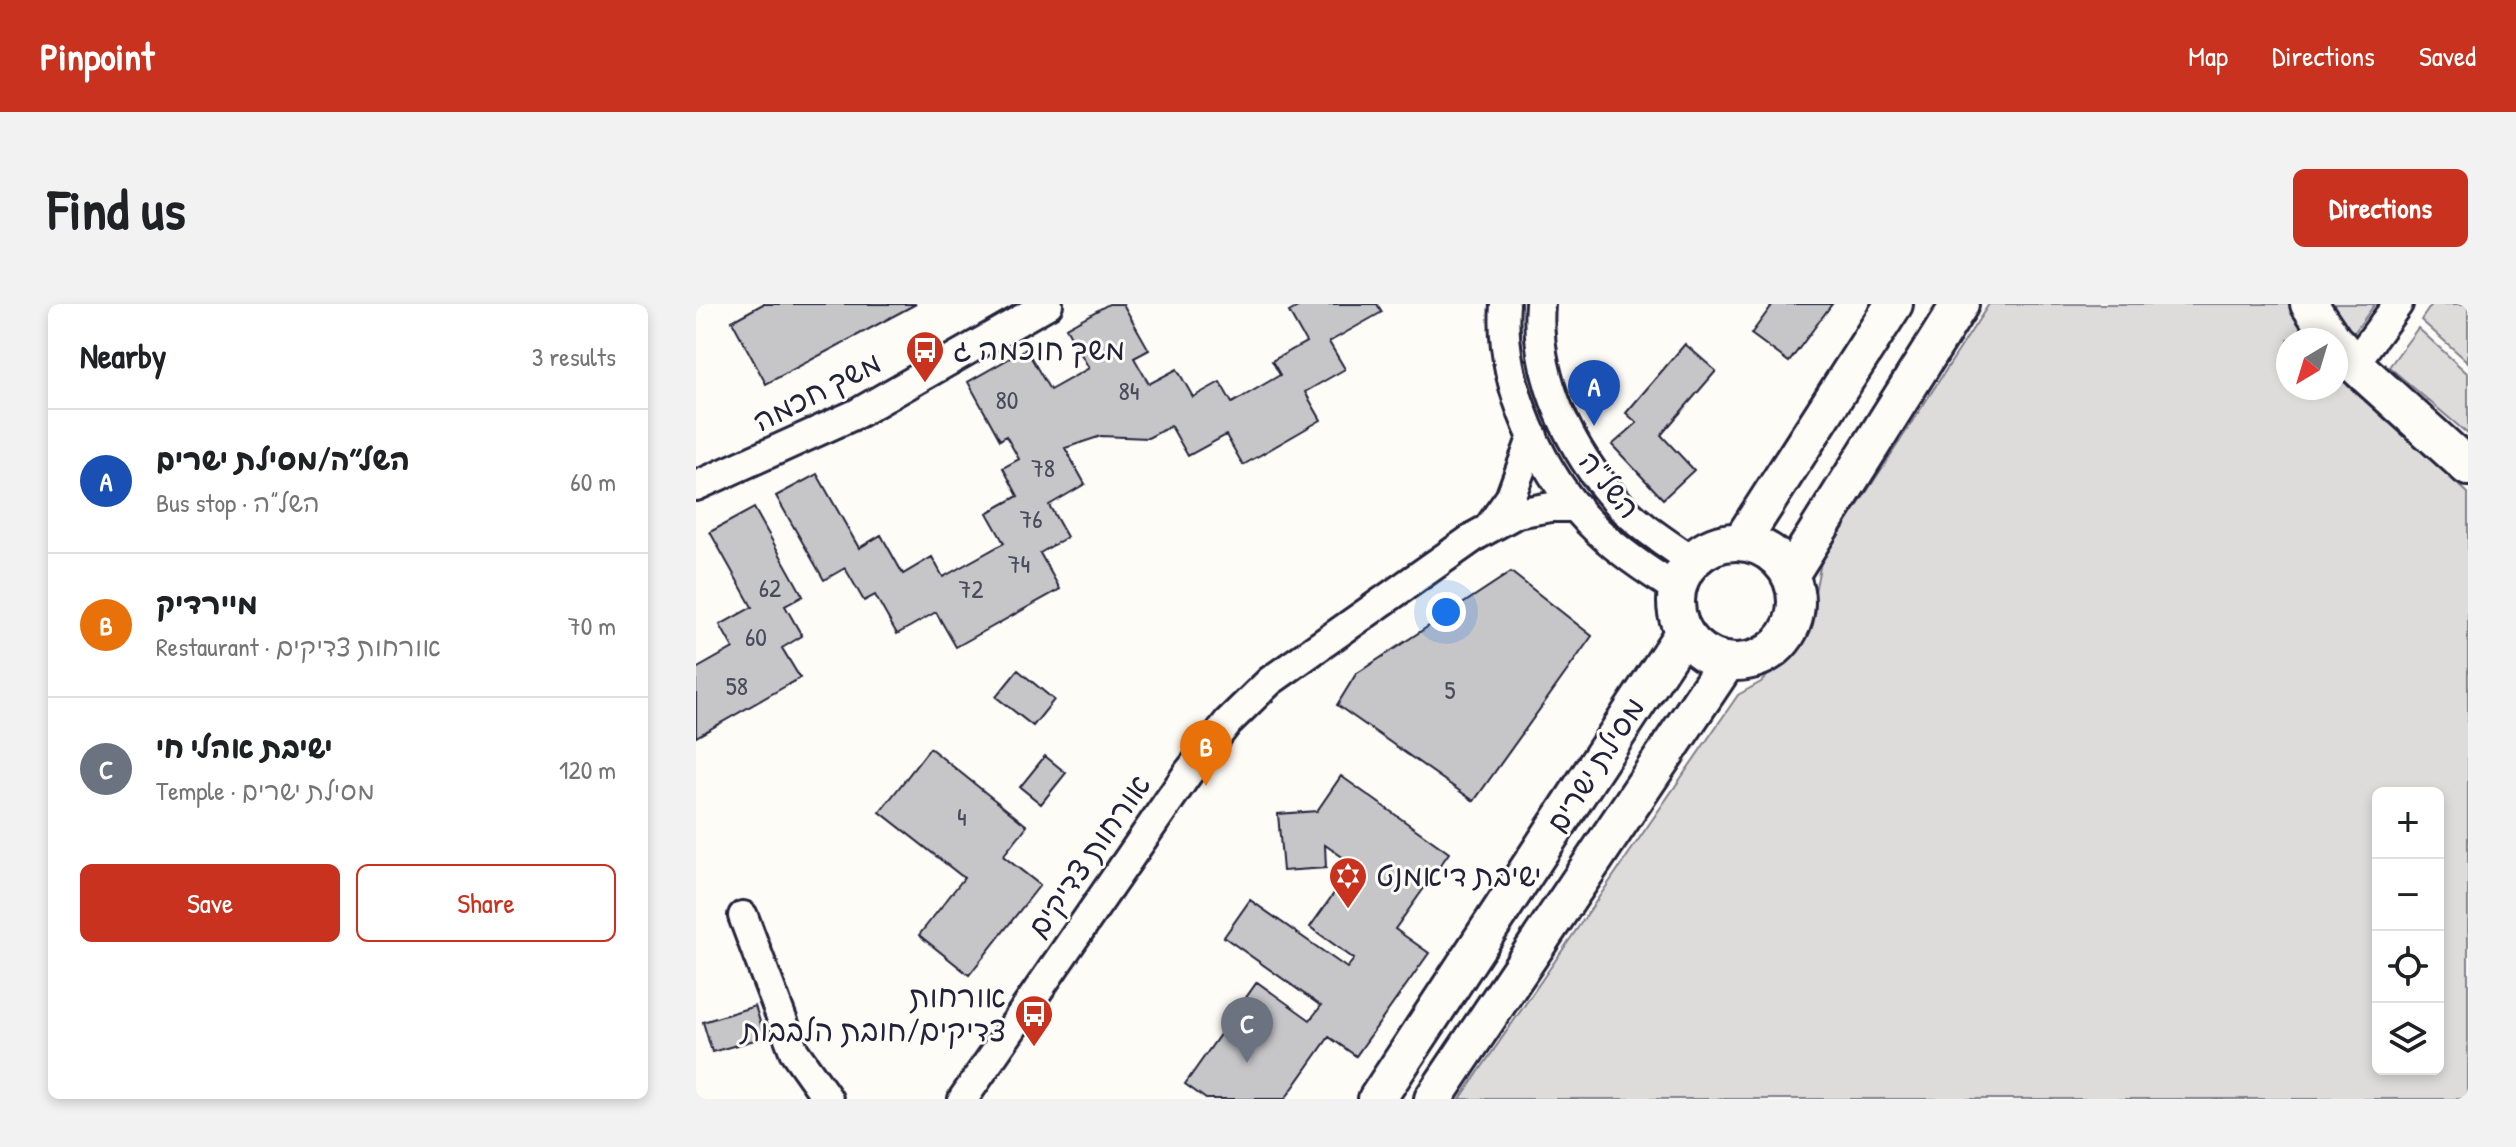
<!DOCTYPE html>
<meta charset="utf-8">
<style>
body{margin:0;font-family:"Patrick Hand","Playpen Sans Hebrew",sans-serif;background:#f2f2f2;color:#202124}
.controls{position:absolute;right:24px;bottom:24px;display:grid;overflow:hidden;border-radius:12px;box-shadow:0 4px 12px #0003}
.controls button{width:72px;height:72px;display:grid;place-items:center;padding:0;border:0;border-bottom:2px solid #e0e0e0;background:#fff;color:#202124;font:40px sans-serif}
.compass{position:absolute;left:1580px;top:24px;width:72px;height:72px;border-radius:50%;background:#fff;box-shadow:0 4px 12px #0003;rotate:218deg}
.you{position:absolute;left:750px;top:308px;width:28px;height:28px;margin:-20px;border:6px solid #fff;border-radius:50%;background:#1a73e8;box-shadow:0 0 0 12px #1a73e833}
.badge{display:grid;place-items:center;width:52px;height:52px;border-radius:50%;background:#c8321e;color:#fff;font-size:26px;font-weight:700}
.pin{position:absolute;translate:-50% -66px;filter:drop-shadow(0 2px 4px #0008)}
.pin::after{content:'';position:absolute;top:42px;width:28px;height:24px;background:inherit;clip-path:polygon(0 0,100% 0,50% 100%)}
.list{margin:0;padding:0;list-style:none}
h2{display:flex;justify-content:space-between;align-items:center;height:104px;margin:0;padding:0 32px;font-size:34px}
h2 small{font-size:26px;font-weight:400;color:#757577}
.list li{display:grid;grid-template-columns:52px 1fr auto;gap:24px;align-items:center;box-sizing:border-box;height:144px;padding:0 32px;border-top:2px solid #e0e0e0}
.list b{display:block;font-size:30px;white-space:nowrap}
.list p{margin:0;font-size:26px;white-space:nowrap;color:#757577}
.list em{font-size:26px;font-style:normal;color:#757577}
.actions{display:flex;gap:16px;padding:24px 32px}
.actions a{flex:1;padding:18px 0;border:2px solid #c8321e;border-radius:12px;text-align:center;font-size:28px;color:#c8321e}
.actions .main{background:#c8321e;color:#fff}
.icon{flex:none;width:44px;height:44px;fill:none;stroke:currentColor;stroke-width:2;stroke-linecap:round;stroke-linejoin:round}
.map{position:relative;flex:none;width:1772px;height:795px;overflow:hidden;border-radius:12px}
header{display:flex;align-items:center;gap:48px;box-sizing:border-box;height:112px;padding:0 40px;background:#c8321e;color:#fff}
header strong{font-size:38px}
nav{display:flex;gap:44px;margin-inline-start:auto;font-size:28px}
.intro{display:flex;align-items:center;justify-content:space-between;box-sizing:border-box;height:192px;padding:0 48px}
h1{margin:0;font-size:56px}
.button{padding:20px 36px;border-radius:12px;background:#c8321e;color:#fff;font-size:28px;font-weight:700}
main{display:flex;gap:48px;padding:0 48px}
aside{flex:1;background:#fff;border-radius:12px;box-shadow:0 4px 12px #0003}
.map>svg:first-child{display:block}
</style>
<header>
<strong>Pinpoint</strong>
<nav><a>Map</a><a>Directions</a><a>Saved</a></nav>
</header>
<div class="intro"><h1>Find us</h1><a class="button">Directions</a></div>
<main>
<aside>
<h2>Nearby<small>3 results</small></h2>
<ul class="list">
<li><span class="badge" style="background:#1a4fb4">A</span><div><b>השל״ה/מסילת ישרים</b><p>Bus stop · השל”ה</p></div><em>60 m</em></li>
<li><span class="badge" style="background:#e8710a">B</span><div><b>מיירדיק</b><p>Restaurant · אורחות צדיקים</p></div><em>70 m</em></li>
<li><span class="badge" style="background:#6b7280">C</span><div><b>ישיבת אהלי חי</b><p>Temple · מסילת ישרים</p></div><em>120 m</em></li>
</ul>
<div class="actions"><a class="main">Save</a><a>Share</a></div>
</aside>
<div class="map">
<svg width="1772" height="795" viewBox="0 0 1772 795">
<rect width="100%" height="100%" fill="#fdfcf7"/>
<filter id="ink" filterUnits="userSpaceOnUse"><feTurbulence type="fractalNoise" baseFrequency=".0125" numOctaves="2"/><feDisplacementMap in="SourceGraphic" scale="16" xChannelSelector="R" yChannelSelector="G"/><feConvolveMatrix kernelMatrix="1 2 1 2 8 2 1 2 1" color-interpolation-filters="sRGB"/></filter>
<g filter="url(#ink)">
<path fill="#dddcdb" stroke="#807f8b" stroke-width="2" fill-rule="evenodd" d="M 1293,0 L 1596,0 L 1621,36 L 1592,36 L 1592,84 L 1640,84 L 1640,64 L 1652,82 L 1772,189 L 1772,795 L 764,795 L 1042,391 L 1065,378 L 1091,353 L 1111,328 L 1125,258 ZM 1682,489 L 1742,489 L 1742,765 L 1682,765 Z
M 1637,0 L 1679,0 L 1655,33 Z
M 1736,0 L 1772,0 L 1772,58 L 1725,16 Z
M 1722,24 L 1772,70 L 1772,130 L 1693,63 Z"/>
<path fill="#c6c6c8" stroke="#22223b" stroke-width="2" d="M 67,0 L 220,0 L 70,80 L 36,17 Z
M 413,0 L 427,0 L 453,46 L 438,54 L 453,80 L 481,65 L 497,93 L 524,78 L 536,99 L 584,71 L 576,57 L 610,38 L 593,8 L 607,0 L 681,0 L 686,8 L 633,38 L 649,65 L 609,88 L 625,116 L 547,161 L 530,131 L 492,152 L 475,122 L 452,134 L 405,132 L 369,144 L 389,180 L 353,201 L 371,233 L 344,249 L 364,285 L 260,343 L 240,308 L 201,330 L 179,291 L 168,297 L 149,264 L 128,276 L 80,192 L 121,170 L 163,244 L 185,231 L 207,270 L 236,253 L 247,273 L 308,239 L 291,209 L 322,192 L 307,164 L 323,155 L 310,132 L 304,136 L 272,78 L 330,45 L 354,86 L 393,64 L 370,24 Z
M 1077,0 L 1136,0 L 1093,58 L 1055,30 Z
M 989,40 L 1020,67 L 965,131 L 998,166 L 967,195 L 916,141 L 941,119 L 930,109 Z
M 58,204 L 107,292 L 89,302 L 106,332 L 86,344 L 104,374 L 0,433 L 0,365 L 37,344 L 24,321 L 56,303 L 14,228 Z
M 815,268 L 896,332 L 778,497 L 641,401 L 660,370 Z
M 322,366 L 358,396 L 337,422 L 300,393 Z
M 234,444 L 331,522 L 307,552 L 344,581 L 273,671 L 223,631 L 268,574 L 184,508 Z
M 349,452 L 370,469 L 345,500 L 324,483 Z
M 645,472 L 753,549 L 699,625 L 733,649 L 660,752 L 633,733 L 589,795 L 510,795 L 489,780 L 561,678 L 614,716 L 625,702 L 528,633 L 554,596 L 651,664 L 658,655 L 614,623 L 658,561 L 629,541 L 630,564 L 587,567 L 582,510 L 621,507 Z
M 59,702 L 69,733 L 16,748 L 7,718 Z"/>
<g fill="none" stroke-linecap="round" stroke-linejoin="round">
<defs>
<path id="minor" d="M 809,0 C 803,78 846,174 902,227 C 926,250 953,268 981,285
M 844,0 C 838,73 875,148 923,200 C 944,223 971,239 996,257
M 1658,60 L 1702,0
M 0,182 L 160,110 L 352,0
M 794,222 L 814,194 L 837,132
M 47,612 L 98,747 L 132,795
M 267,795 L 492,469 L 532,418 L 574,377 L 781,231 L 821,209 L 855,203 L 881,203"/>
<path id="tertiary" d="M 1613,0 L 1637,36
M 1640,39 L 1658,60 L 1772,163
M980 298a60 60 0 1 1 120 0a60 60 0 1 1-120 0Z
M 1045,238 L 1198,0
M 1094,271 L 1264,0
M 681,795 L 988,328
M 737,795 L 1031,358"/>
</defs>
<use href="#minor" stroke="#22223b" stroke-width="34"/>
<use href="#tertiary" stroke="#22223b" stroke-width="42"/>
<use href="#minor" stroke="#fdfcf7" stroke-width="28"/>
<use href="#tertiary" stroke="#fdfcf7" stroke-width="36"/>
</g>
</g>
<defs>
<symbol id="bus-pin" viewBox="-11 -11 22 30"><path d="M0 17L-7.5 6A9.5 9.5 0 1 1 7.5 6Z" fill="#c8321e" stroke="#fdfcf7"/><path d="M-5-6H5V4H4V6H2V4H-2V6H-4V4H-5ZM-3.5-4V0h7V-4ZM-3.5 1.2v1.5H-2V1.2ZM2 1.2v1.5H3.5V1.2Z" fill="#fff"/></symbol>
<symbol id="synagogue-pin" viewBox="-11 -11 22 30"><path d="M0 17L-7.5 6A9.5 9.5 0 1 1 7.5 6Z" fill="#c8321e" stroke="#fdfcf7"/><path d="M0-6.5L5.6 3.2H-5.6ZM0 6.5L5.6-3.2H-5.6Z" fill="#fff"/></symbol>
</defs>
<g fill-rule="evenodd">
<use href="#bus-pin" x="207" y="24" width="44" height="60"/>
<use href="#synagogue-pin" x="630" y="550" width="44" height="60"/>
<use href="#bus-pin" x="316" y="688" width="44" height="60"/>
</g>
<g text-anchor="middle" stroke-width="6" stroke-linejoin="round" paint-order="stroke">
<g font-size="26" fill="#4b4b5e">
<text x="433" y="96">84</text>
<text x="311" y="105">80</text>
<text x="347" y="173">78</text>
<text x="335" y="224">76</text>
<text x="323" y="269">74</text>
<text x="74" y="293">62</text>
<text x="275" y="294">72</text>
<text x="60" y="342">60</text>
<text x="41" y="391">58</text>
<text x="754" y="395">5</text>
<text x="266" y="522">4</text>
</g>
<g font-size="30" fill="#22223b" stroke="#fdfcf7" text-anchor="start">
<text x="257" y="56">משך חוכמה ג</text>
<text x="680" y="582">ישיבת דיאמנט</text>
<text x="310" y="703" text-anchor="end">אורחות<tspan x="310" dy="34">צדיקים/חובת הלבבות</tspan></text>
</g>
<g font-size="30" fill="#22223b" stroke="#fdfcf7">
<text transform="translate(121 88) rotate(-27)" y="10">משך חכמה</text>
<text transform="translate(913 181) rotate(51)" y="10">השל"ה</text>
<text transform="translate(900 461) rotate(-57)" y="10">מסילת ישרים</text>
<text transform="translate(393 552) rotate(-55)" y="10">אורחות צדיקים</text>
</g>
</g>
</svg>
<div class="controls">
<button>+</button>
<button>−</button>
<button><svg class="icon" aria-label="locate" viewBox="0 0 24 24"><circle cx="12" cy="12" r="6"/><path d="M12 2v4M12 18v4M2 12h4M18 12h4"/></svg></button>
<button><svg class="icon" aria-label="layers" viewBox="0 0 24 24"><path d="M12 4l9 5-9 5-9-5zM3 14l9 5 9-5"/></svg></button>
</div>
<svg class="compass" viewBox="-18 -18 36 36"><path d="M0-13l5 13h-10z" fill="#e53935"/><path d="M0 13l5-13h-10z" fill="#757577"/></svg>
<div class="you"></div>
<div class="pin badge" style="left:898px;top:122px;background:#1a4fb4">A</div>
<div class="pin badge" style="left:510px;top:482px;background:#e8710a">B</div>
<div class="pin badge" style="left:551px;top:759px;background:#6b7280">C</div>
</div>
</main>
